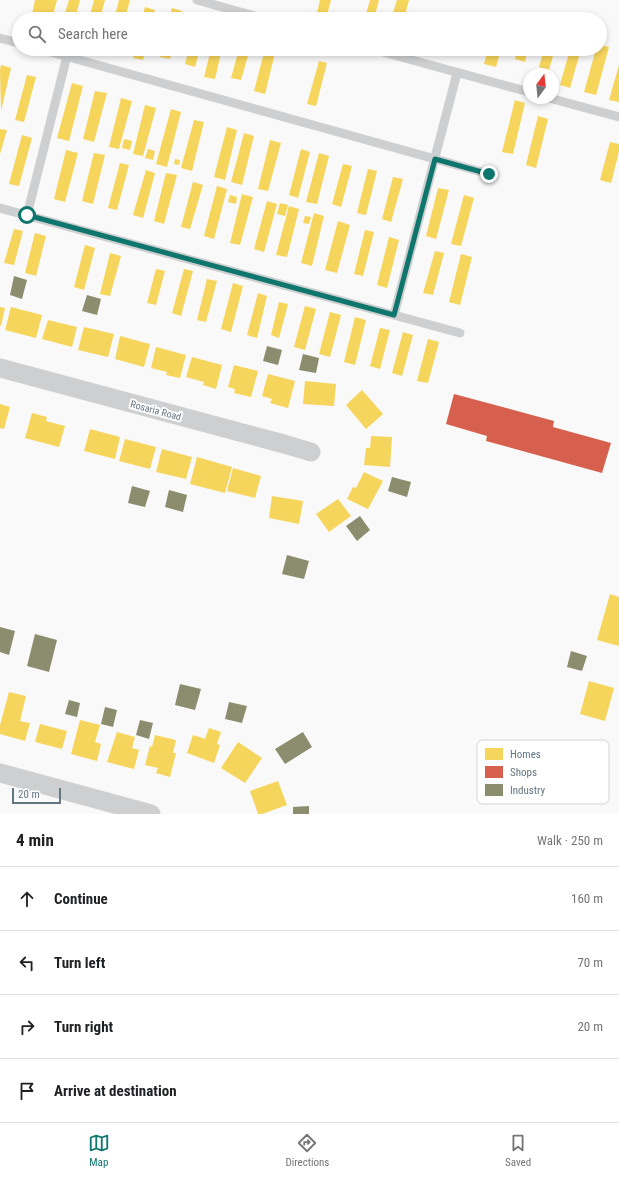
<!DOCTYPE html>
<meta charset="utf-8">
<style>
body{margin:0;font-family:"Roboto Condensed",sans-serif;background:#f6f6f6;color:#202124}
.compass{position:absolute;left:523px;top:68px;width:36px;height:36px;border-radius:50%;background:#fff;box-shadow:0 2px 6px #0003;rotate:15deg}
.scale{position:absolute;left:12px;bottom:10px;width:49px;box-sizing:border-box;padding-left:4px;border:2px solid #657683;border-top:0;font-size:11px;line-height:14px;white-space:nowrap;color:#657683;-webkit-text-stroke:3px #fff;paint-order:stroke}
.stop{position:absolute;width:12px;height:12px;margin:-9px;border:3px solid #0f766e;border-radius:50%;background:#fff}
.stop.end{background:#0f766e;border-color:#fff;box-shadow:0 1px 4px #0008}
.list{margin:0;padding:0;list-style:none}
h2{display:flex;justify-content:space-between;align-items:center;height:52px;margin:0;padding:0 16px;font-size:17px}
h2 small{font-size:13px;font-weight:400;color:#757577}
.list li{display:grid;grid-template-columns:26px 1fr auto;gap:12px;align-items:center;box-sizing:border-box;height:64px;padding:0 16px;border-top:1px solid #e0e0e0}
.list b{display:block;font-size:15px;white-space:nowrap}
.list em{font-size:13px;font-style:normal;color:#757577}
.icon{flex:none;width:22px;height:22px;fill:none;stroke:currentColor;stroke-width:2;stroke-linecap:round;stroke-linejoin:round}
.map{position:relative;flex:none;width:619px;height:814px;overflow:hidden}
.search{position:absolute;background:#fff;box-shadow:0 2px 6px #0003;left:12px;right:12px;top:12px;height:44px;display:flex;align-items:center;gap:10px;box-sizing:border-box;padding:0 14px;border-radius:22px;color:#757577;font-size:15px}
.sheet{height:308px;background:#fff}
nav{display:flex;justify-content:space-around;align-items:center;box-sizing:border-box;height:56px;border-top:1px solid #e0e0e0;background:#fff;font-size:11px;color:#757577}
nav a{display:grid;justify-items:center;gap:2px}
nav .on{color:#0f766e}
.map>svg:first-child{display:block}
</style>
<div class="map">
<svg width="619" height="814" viewBox="0 0 619 814">
<rect width="100%" height="100%" fill="#f9f9f9"/>
<path fill="#f6d55c" d="M 35,0 L 57,0 L 52,19 L 31,19 Z
M 69,0 L 80,0 L 75,19 L 63,19 Z
M 94,0 L 105,0 L 100,19 L 89,19 Z
M 119,0 L 130,0 L 125,19 L 114,19 Z
M 320,0 L 331,0 L 326,19 L 316,17 Z
M 370,0 L 379,0 L 374,19 L 365,18 Z
M 397,0 L 409,0 L 404,19 L 391,19 Z
M 145,7 L 155,10 L 153,19 L 142,19 Z
M 172,8 L 182,11 L 180,19 L 169,19 Z
M 600,45 L 609,47 L 596,95 L 584,92 L 596,49 L 600,49 Z
M 135,49 L 146,49 L 143,60 L 133,58 Z
M 162,49 L 173,49 L 170,59 L 160,57 Z
M 189,49 L 200,49 L 195,67 L 185,64 Z
M 211,49 L 222,49 L 215,79 L 204,77 Z
M 239,49 L 250,49 L 241,80 L 231,78 Z
M 265,49 L 276,49 L 265,94 L 254,91 Z
M 488,49 L 501,49 L 496,67 L 484,64 Z
M 517,49 L 528,49 L 525,62 L 515,59 Z
M 544,49 L 555,49 L 549,70 L 539,67 Z
M 570,49 L 581,49 L 570,88 L 560,85 Z
M 319,61 L 327,63 L 316,106 L 307,104 Z
M 1,65 L 11,68 L 1,111 L 0,70 Z
M 619,65 L 619,102 L 609,100 Z
M 27,75 L 36,77 L 24,122 L 15,120 Z
M 72,83 L 83,86 L 69,141 L 57,138 Z
M 95,91 L 107,93 L 94,142 L 83,139 Z
M 121,98 L 132,101 L 119,149 L 109,147 Z
M 515,100 L 525,103 L 513,154 L 502,152 Z
M 145,105 L 156,108 L 143,156 L 133,154 Z
M 171,109 L 181,112 L 167,167 L 156,164 Z
M 538,116 L 548,119 L 536,168 L 526,165 Z
M 194,120 L 204,122 L 192,171 L 181,168 Z
M 227,127 L 237,130 L 225,180 L 214,177 Z
M 0,129 L 7,130 L 0,154 Z
M 244,133 L 254,136 L 242,185 L 231,182 Z
M 22,135 L 32,138 L 19,186 L 9,184 Z
M 124,139 L 132,141 L 130,150 L 122,148 Z
M 270,140 L 281,143 L 268,191 L 258,189 Z
M 610,142 L 619,144 L 619,152 L 611,183 L 600,180 Z
M 148,149 L 155,151 L 153,160 L 145,158 Z
M 301,149 L 310,152 L 298,198 L 289,195 Z
M 66,150 L 78,153 L 65,202 L 54,199 Z
M 94,153 L 105,155 L 93,204 L 82,201 Z
M 319,153 L 329,156 L 317,204 L 306,202 Z
M 175,159 L 180,160 L 179,165 L 174,164 Z
M 120,163 L 129,165 L 117,210 L 108,208 Z
M 343,164 L 352,166 L 341,207 L 332,204 Z
M 368,169 L 377,171 L 366,215 L 357,213 Z
M 146,170 L 155,173 L 143,218 L 133,215 Z
M 166,173 L 177,175 L 164,224 L 154,221 Z
M 393,177 L 403,179 L 391,222 L 382,219 Z
M 193,182 L 203,185 L 190,229 L 181,227 Z
M 217,186 L 227,189 L 214,239 L 204,236 Z
M 438,188 L 449,190 L 436,239 L 426,236 Z
M 242,194 L 253,197 L 240,245 L 230,243 Z
M 230,195 L 237,197 L 236,204 L 228,202 Z
M 464,195 L 474,198 L 461,246 L 451,244 Z
M 267,201 L 277,204 L 264,252 L 254,249 Z
M 280,203 L 288,205 L 285,216 L 277,214 Z
M 289,206 L 299,209 L 287,257 L 276,255 Z
M 314,213 L 324,216 L 312,266 L 301,263 Z
M 305,216 L 311,217 L 309,224 L 303,223 Z
M 338,221 L 350,225 L 337,273 L 325,270 Z
M 14,229 L 23,231 L 14,265 L 4,263 Z
M 365,230 L 374,232 L 363,276 L 354,274 Z
M 35,233 L 46,236 L 36,276 L 25,273 Z
M 389,237 L 399,240 L 387,288 L 377,285 Z
M 85,245 L 95,248 L 84,290 L 74,287 Z
M 435,251 L 444,253 L 433,295 L 423,293 Z
M 110,253 L 121,256 L 110,296 L 100,294 Z
M 461,254 L 472,257 L 460,305 L 449,302 Z
M 156,269 L 165,271 L 156,305 L 147,303 Z
M 184,269 L 193,271 L 181,316 L 172,313 Z
M 207,279 L 217,281 L 206,322 L 197,320 Z
M 233,283 L 243,286 L 231,332 L 221,329 Z
M 258,293 L 267,296 L 257,338 L 247,335 Z
M 279,302 L 288,304 L 279,338 L 271,335 Z
M 305,306 L 316,309 L 305,350 L 294,347 Z
M 0,307 L 5,308 L 1,326 L 0,325 Z
M 11,307 L 42,315 L 36,338 L 5,330 Z
M 330,312 L 341,315 L 330,357 L 319,354 Z
M 355,317 L 366,320 L 355,365 L 344,362 Z
M 48,320 L 77,327 L 72,347 L 42,339 Z
M 84,327 L 114,334 L 108,357 L 78,350 Z
M 380,328 L 390,330 L 380,369 L 370,366 Z
M 403,332 L 413,335 L 402,376 L 392,373 Z
M 120,336 L 150,344 L 144,367 L 115,359 Z
M 428,339 L 439,342 L 428,383 L 417,381 Z
M 156,347 L 186,355 L 180,378 L 166,375 L 167,372 L 151,368 Z
M 192,357 L 222,365 L 216,389 L 203,385 L 204,382 L 186,377 Z
M 234,365 L 258,371 L 251,397 L 234,393 L 235,389 L 228,387 Z
M 268,374 L 295,381 L 288,408 L 270,403 L 272,399 L 262,396 Z
M 305,381 L 336,384 L 334,406 L 303,404 Z
M 362,390 L 383,414 L 366,429 L 346,405 Z
M 0,404 L 10,407 L 4,429 L 0,428 Z
M 32,413 L 47,417 L 46,421 L 65,426 L 59,447 L 25,438 Z
M 90,429 L 120,437 L 115,459 L 84,451 Z
M 371,436 L 392,437 L 390,467 L 364,465 L 366,448 L 370,448 Z
M 125,439 L 156,447 L 150,469 L 119,461 Z
M 162,449 L 192,457 L 186,479 L 156,472 Z
M 197,457 L 232,467 L 225,493 L 190,484 Z
M 233,468 L 261,476 L 255,498 L 227,491 Z
M 364,472 L 383,481 L 368,509 L 347,499 L 353,487 L 356,488 Z
M 272,496 L 303,501 L 299,524 L 269,518 Z
M 338,499 L 351,516 L 329,532 L 316,514 Z
M 610,594 L 619,597 L 619,646 L 597,640 Z
M 589,681 L 614,688 L 605,721 L 580,714 Z
M 9,692 L 26,696 L 20,721 L 30,723 L 25,741 L 0,734 L 0,725 Z
M 80,720 L 100,725 L 95,742 L 101,744 L 97,761 L 71,754 Z
M 40,724 L 67,731 L 62,749 L 35,742 Z
M 209,728 L 221,732 L 217,744 L 220,745 L 214,763 L 187,753 L 193,735 L 205,739 Z
M 117,732 L 135,737 L 132,748 L 139,750 L 134,769 L 107,762 Z
M 155,735 L 176,740 L 173,753 L 176,753 L 170,777 L 156,773 L 158,768 L 145,765 L 150,746 L 152,747 Z
M 238,742 L 262,758 L 245,783 L 221,768 Z
M 278,781 L 287,805 L 262,814 L 258,814 L 250,791 Z"/>
<path fill="#d6604d" d="M 454,394 L 554,421 L 553,427 L 611,443 L 602,473 L 486,441 L 487,436 L 446,424 Z"/>
<path fill="#8c8c6e" d="M 14,276 L 27,280 L 22,299 L 10,295 Z
M 87,295 L 101,299 L 97,315 L 82,311 Z
M 267,346 L 282,350 L 278,365 L 263,361 Z
M 303,354 L 319,358 L 316,373 L 299,370 Z
M 392,477 L 411,482 L 407,497 L 388,491 Z
M 132,486 L 150,491 L 145,507 L 128,503 Z
M 169,490 L 187,495 L 183,512 L 165,507 Z
M 360,516 L 370,530 L 357,541 L 346,526 Z
M 287,555 L 309,561 L 304,579 L 282,574 Z
M 0,627 L 15,631 L 9,655 L 0,652 Z
M 35,634 L 57,640 L 49,672 L 27,666 Z
M 571,651 L 587,656 L 582,671 L 567,667 Z
M 180,684 L 201,689 L 195,710 L 175,705 Z
M 69,700 L 80,703 L 77,717 L 65,714 Z
M 229,702 L 247,706 L 242,723 L 225,719 Z
M 105,707 L 117,710 L 113,727 L 101,724 Z
M 140,720 L 153,723 L 149,739 L 136,735 Z
M 303,732 L 312,747 L 285,764 L 275,749 Z
M 309,806 L 309,814 L 293,814 L 293,807 Z"/>
<g fill="none" stroke-linecap="round" stroke-linejoin="round">
<path stroke="#cecfd0" stroke-width="9" d="M 197,0 L 265,19
M 0,38 L 19,43
M 40,49 L 489,174
M 372,49 L 529,92
M 549,98 L 619,117
M 0,208 L 460,333
M 27,215 L 67,56
M 394,315 L 457,73"/>
<path stroke="#cecfd0" stroke-width="19" d="M 0,368 L 284,444 L 311,452
M 0,773 L 151,814"/>
</g>
<g fill="none" stroke-linecap="round" stroke-linejoin="round">
<path stroke="#0f766e" stroke-width="5" d="M 27,215 L 394,315 L 435,159 L 489,174"/>
</g>
<g text-anchor="middle" stroke-width="4" stroke-linejoin="round" paint-order="stroke">
<g font-size="10" fill="#657683" stroke="#fff">
<text transform="translate(156 410) rotate(15)" y="4">Rosaria Road</text>
</g>
</g>
<rect x="477" y="740" width="132" height="64" rx="6" fill="#fff" stroke="#d1d6da" stroke-width="1"/>
<rect x="485" y="748" width="18" height="12" fill="#f6d55c"/>
<rect x="485" y="766" width="18" height="12" fill="#d6604d"/>
<rect x="485" y="784" width="18" height="12" fill="#8c8c6e"/>
<g font-size="11" fill="#657683">
<text x="510" y="758">Homes</text>
<text x="510" y="776">Shops</text>
<text x="510" y="794">Industry</text>
</g>
</svg>
<svg class="compass" viewBox="-18 -18 36 36"><path d="M0-13l5 13h-10z" fill="#e53935"/><path d="M0 13l5-13h-10z" fill="#757577"/></svg>
<div class="scale">20 m</div>
<div class="stop" style="left:27px;top:215px"></div>
<div class="stop end" style="left:489px;top:174px"></div>
<div class="search"><svg class="icon" aria-label="search" viewBox="0 0 24 24"><circle cx="10" cy="10" r="6"/><path d="M15 15l6 6"/></svg>Search here</div>
</div>
<section class="sheet">
<h2>4 min<small>Walk · 250 m</small></h2>
<ul class="list">
<li><svg class="icon" aria-label="ahead" viewBox="0 0 24 24"><path d="M12 20V5M6 11l6-6 6 6"/></svg><div><b>Continue</b></div><em>160 m</em></li>
<li><svg class="icon" aria-label="left" viewBox="0 0 24 24"><path d="M17 20v-9H6M10 6l-5 5 5 5"/></svg><div><b>Turn left</b></div><em>70 m</em></li>
<li><svg class="icon" aria-label="right" viewBox="0 0 24 24"><path d="M7 20v-9h11M14 6l5 5-5 5"/></svg><div><b>Turn right</b></div><em>20 m</em></li>
<li><svg class="icon" aria-label="arrive" viewBox="0 0 24 24"><path d="M6 21V4h12l-3 4 3 4H6"/></svg><div><b>Arrive at destination</b></div></li>
</ul>
</section>
<nav>
<a class="on"><svg class="icon" aria-label="map" viewBox="0 0 24 24"><path d="M3 6l6-2 6 2 6-2v14l-6 2-6-2-6 2zM9 4v14M15 6v14"/></svg>Map</a>
<a><svg class="icon" aria-label="directions" viewBox="0 0 24 24"><path d="M12 3l9 9-9 9-9-9zM9 14v-3h6M13 9l2 2-2 2"/></svg>Directions</a>
<a><svg class="icon" aria-label="saved" viewBox="0 0 24 24"><path d="M7 4h10v16l-5-4-5 4z"/></svg>Saved</a>
</nav>
